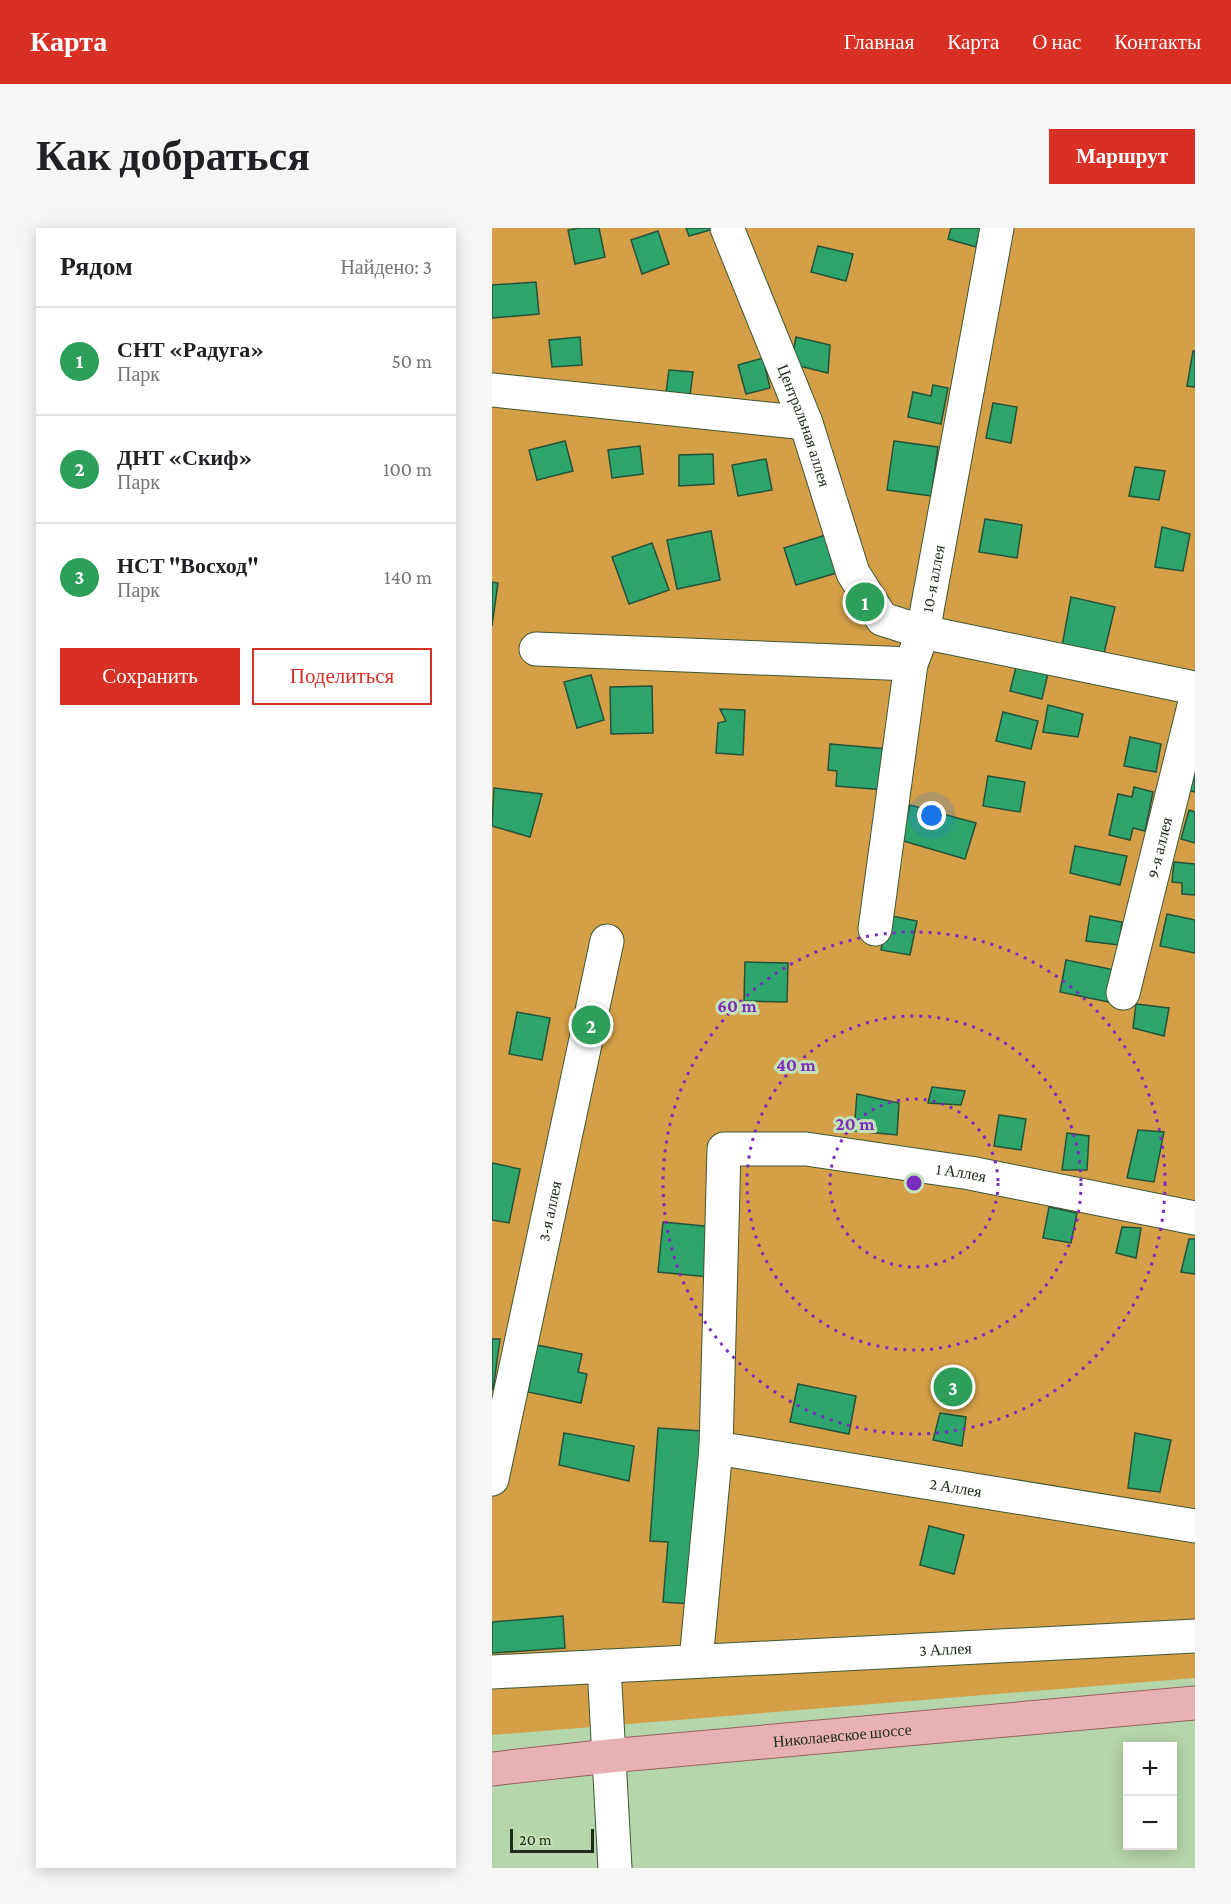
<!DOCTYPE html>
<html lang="ru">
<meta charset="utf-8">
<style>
body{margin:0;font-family:"Crimson Pro",serif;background:#f6f6f6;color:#202124}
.controls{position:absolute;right:18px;bottom:18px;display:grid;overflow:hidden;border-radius:0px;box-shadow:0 3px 15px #0003}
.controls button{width:54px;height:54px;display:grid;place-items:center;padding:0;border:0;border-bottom:2px solid #e0e0e0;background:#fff;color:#202124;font:30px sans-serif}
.scale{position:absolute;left:18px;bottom:15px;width:84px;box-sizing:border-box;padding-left:6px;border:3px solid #202c1b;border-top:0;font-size:16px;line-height:21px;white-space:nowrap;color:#202c1b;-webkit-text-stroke:4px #c2e2b6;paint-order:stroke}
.you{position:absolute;left:440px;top:588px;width:21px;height:21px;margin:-15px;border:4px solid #fff;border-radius:50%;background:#1a73e8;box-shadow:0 0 0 9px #1a73e833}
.badge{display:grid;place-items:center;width:39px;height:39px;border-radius:50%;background:#d93025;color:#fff;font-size:20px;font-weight:700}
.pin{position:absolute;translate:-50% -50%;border:3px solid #fff;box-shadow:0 2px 6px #0006}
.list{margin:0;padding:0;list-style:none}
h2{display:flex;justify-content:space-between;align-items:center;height:78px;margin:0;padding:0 24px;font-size:26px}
h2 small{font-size:20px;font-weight:400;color:#757577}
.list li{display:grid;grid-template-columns:39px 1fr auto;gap:18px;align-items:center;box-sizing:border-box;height:108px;padding:0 24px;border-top:2px solid #e0e0e0}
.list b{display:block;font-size:22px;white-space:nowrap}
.list p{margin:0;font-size:20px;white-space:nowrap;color:#757577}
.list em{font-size:20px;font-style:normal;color:#757577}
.actions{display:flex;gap:12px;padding:18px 24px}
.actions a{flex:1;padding:14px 0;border:2px solid #d93025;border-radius:0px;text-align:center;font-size:21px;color:#d93025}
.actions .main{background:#d93025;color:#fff}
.map{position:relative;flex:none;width:703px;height:1640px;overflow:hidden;border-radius:0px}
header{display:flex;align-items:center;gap:36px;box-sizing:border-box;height:84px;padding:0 30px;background:#d93025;color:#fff}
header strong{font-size:28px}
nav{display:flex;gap:33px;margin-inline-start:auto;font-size:21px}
.intro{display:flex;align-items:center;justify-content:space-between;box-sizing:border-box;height:144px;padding:0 36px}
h1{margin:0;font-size:42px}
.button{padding:15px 27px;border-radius:0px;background:#d93025;color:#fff;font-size:21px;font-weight:700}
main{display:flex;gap:36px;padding:0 36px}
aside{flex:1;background:#fff;border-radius:0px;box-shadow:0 3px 15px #0003}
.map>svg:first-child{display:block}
</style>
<header>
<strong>Карта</strong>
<nav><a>Главная</a><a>Карта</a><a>О нас</a><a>Контакты</a></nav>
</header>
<div class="intro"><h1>Как добраться</h1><a class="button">Маршрут</a></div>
<main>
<aside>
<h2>Рядом<small>Найдено: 3</small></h2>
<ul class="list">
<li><span class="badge" style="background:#2e9e5b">1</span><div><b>СНТ «Радуга»</b><p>Парк</p></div><em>50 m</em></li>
<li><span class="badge" style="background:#2e9e5b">2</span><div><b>ДНТ «Скиф»</b><p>Парк</p></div><em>100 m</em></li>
<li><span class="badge" style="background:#2e9e5b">3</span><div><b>НСТ &quot;Восход&quot;</b><p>Парк</p></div><em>140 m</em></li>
</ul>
<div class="actions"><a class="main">Сохранить</a><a>Поделиться</a></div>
</aside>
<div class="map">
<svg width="703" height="1640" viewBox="0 0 703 1640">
<rect width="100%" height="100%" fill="#b5d5aa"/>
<path fill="#d49f46" d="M 0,0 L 703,0 L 703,1450 L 0,1507 Z"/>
<path fill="#2ea56c" stroke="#245339" stroke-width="1.5" d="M 87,0 L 107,0 L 113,29 L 83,36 L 76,2 Z
M 194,0 L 222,0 L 222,1 L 197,8 Z
M 459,0 L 488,0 L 484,19 L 456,11 Z
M 166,3 L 177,36 L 150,46 L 139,12 Z
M 326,18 L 361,26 L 354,53 L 319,44 Z
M 44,54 L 47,86 L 0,90 L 0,57 Z
M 88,109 L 90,137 L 60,139 L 57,112 Z
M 304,109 L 338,117 L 336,145 L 299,136 Z
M 701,123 L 703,123 L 703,159 L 695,158 Z
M 271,130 L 278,160 L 254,166 L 246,137 Z
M 177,142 L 201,144 L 197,175 L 173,173 Z
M 441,157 L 456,160 L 449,196 L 416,189 L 421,164 L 439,168 Z
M 501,175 L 525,179 L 519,215 L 494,210 Z
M 73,213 L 81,243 L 45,252 L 37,222 Z
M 402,213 L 446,219 L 439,268 L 395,262 Z
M 148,218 L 151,246 L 120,250 L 116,222 Z
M 221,226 L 222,256 L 187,258 L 187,227 Z
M 274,231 L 280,262 L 246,268 L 240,237 Z
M 643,239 L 673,243 L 667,272 L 637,268 Z
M 493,291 L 530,297 L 525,330 L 487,324 Z
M 670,299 L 698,306 L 691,343 L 663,339 Z
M 219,303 L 228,352 L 185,361 L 175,312 Z
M 337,306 L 348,344 L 304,357 L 292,320 Z
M 160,315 L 177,362 L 137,376 L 120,329 Z
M 0,354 L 6,355 L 0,398 Z
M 579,369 L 623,379 L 609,438 L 568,429 Z
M 524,439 L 556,445 L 550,471 L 518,463 Z
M 99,447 L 112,492 L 85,500 L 72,454 Z
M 160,458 L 161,505 L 119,506 L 118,459 Z
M 556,477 L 591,486 L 586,509 L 551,504 Z
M 228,481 L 253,482 L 251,527 L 224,525 L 226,495 L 234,493 Z
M 511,484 L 546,493 L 539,521 L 504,513 Z
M 638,509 L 669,516 L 664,544 L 632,538 Z
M 338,516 L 396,521 L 393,562 L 344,558 L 345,543 L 336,542 Z
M 703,534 L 703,564 L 695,562 Z
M 496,548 L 533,554 L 528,584 L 491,578 Z
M 642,559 L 661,564 L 653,603 L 641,600 L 638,612 L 617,607 L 626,566 L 640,569 Z
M 2,560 L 50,566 L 38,609 L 0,598 Z
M 418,577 L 484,595 L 473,631 L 408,612 Z
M 697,582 L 703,584 L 703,615 L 689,611 Z
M 583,618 L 635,628 L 628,657 L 578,645 Z
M 682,634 L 703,636 L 703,667 L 690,666 L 690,655 L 680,654 Z
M 675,686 L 703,692 L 703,725 L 668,718 Z
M 395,687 L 425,693 L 418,727 L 389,722 Z
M 598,688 L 630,694 L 627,717 L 594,713 Z
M 574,732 L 623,742 L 617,774 L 568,764 Z
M 253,734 L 296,735 L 295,774 L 252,773 Z
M 644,776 L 677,780 L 672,808 L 641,800 Z
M 25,784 L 58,790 L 50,832 L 17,826 Z
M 440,859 L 473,863 L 469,877 L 436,875 Z
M 365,866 L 407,875 L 405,907 L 362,903 Z
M 507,887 L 534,891 L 529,922 L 502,918 Z
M 646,902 L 672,904 L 662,954 L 635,950 Z
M 575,905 L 597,908 L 595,942 L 570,942 Z
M 0,935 L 28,941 L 17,995 L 0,992 Z
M 557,979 L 585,985 L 579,1015 L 551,1010 Z
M 171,994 L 222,999 L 217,1049 L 166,1044 Z
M 630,999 L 649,1000 L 644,1030 L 624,1025 Z
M 697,1011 L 703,1011 L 703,1046 L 689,1044 Z
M 0,1111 L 8,1111 L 1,1162 L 0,1161 Z
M 45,1117 L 90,1126 L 86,1144 L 95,1146 L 89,1175 L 36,1164 Z
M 306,1156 L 364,1168 L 357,1206 L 298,1194 Z
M 448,1185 L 474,1189 L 470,1218 L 441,1212 Z
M 166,1200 L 210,1203 L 198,1376 L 171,1374 L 176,1314 L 158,1313 Z
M 72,1205 L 142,1218 L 137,1253 L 67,1237 Z
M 643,1205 L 679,1212 L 668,1264 L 636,1260 Z
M 437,1298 L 472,1307 L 462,1346 L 428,1337 Z
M 71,1388 L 73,1420 L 0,1425 L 0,1394 Z"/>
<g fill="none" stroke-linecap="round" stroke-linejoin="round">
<defs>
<g id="minor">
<path id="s1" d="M 235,0 L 314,195 L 361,345 L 390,391 L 431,404 L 703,460"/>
<path d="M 0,162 L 314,195"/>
<path d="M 44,421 L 419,436"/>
<path id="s2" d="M 383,701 L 419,436 L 431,404 L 505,0"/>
<path id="s3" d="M 631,765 L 703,474"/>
<path id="s4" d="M 224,1220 L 703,1298"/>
<path id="s5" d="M 0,1251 L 115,713"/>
<path id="s6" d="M 204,1433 L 224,1220 L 232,921 L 314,921 L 478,945 L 703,990"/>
<path d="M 112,1438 L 123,1640"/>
<path id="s7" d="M 0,1444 L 703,1408"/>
</g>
<g id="major">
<path id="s8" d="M 0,1541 L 117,1528 L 703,1475"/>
</g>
</defs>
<use href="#minor" stroke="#3d5833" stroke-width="35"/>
<use href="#major" stroke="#98615e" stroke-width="35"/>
<use href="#minor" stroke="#fff" stroke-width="33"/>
<use href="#major" stroke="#e8b2b4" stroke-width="33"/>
</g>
<g fill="none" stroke="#7b2cbf" stroke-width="3" stroke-dasharray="3 6">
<circle cx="422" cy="955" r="84"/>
<circle cx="422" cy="955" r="167"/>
<circle cx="422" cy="955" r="251"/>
</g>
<g text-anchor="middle" stroke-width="6" stroke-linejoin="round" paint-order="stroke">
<g font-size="16" fill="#202c1b" stroke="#c2e2b6">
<text dy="6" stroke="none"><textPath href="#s1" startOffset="212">Центральная аллея</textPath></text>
<text dy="6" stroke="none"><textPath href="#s2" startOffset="356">10-я аллея</textPath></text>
<text dy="6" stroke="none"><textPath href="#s3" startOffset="150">9-я аллея</textPath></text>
<text dy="6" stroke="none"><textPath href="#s6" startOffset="752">1 Аллея</textPath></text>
<text dy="6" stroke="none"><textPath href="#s5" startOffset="274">3-я аллея</textPath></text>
<text dy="6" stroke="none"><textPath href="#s4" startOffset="243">2 Аллея</textPath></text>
<text dy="6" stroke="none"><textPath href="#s7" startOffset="454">3 Аллея</textPath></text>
<text dy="6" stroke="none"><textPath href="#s8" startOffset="352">Николаевское шоссе</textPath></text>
</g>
</g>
<circle cx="422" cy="955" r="9" fill="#7b2cbf" stroke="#c2e2b6" stroke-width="3"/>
<g font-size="18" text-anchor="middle" font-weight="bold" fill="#7b2cbf" stroke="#c2e2b6" stroke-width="6" stroke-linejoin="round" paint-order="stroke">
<text x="245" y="784">60 m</text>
<text x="304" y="843">40 m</text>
<text x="363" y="902">20 m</text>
</g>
</svg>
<div class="controls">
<button>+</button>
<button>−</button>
</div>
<div class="scale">20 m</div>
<div class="you"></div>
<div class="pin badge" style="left:373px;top:374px;background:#2e9e5b">1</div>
<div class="pin badge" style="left:99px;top:797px;background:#2e9e5b">2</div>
<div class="pin badge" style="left:461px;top:1159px;background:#2e9e5b">3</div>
</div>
</main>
